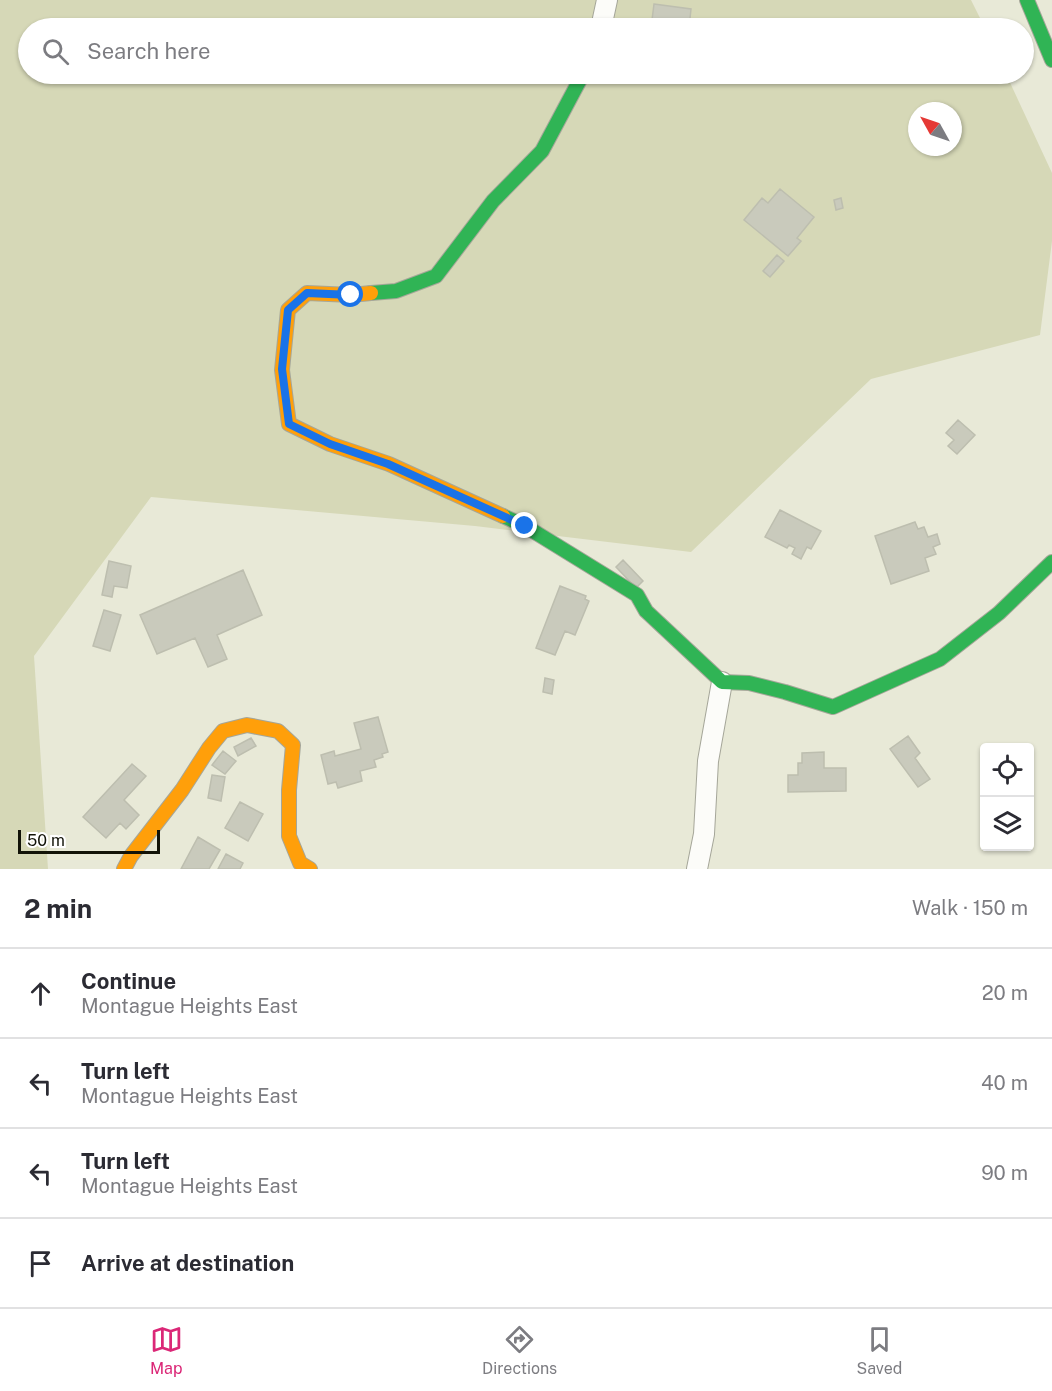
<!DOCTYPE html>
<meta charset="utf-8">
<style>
body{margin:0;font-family:"Public Sans",sans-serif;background:#f7f7f7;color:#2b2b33}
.controls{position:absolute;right:18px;bottom:18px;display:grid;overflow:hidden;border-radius:6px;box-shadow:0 2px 4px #0004}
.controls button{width:54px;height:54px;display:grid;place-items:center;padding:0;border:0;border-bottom:2px solid #e1e1e2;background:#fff;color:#2b2b33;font:30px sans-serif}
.compass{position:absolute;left:908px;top:102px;width:54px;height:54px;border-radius:50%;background:#fff;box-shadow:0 2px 4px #0004;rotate:310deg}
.scale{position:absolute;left:18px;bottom:15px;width:142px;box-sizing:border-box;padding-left:6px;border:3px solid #121308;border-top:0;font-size:16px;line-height:21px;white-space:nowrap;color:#121308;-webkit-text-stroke:4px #fff;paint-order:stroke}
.stop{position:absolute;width:18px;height:18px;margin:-14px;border:4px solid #1a73e8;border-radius:50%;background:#fff}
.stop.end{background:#1a73e8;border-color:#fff;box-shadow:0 2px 6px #0008}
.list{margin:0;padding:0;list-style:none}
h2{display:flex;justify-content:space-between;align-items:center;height:78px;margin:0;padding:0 24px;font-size:26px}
h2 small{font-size:20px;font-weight:400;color:#7c7c81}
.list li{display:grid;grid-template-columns:39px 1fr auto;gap:18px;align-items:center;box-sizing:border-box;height:90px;padding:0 24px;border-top:2px solid #e1e1e2}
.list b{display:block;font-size:22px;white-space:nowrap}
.list p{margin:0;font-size:20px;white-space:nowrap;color:#7c7c81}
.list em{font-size:20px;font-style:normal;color:#7c7c81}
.icon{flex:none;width:33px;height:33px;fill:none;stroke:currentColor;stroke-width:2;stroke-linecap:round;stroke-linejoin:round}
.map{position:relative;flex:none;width:1052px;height:869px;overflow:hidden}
.search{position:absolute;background:#fff;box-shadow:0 2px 4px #0004;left:18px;right:18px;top:18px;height:66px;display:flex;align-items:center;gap:15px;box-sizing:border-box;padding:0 21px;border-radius:33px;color:#7c7c81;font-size:22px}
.sheet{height:438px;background:#fff}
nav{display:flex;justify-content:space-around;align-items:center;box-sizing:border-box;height:84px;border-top:2px solid #e1e1e2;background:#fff;font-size:16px;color:#7c7c81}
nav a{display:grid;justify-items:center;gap:3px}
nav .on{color:#db2777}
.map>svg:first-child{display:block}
</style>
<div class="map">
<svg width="1052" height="869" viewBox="0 0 1052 869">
<rect width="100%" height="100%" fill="#e8e9d7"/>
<path fill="#d6d8b7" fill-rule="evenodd" d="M 0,0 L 971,0 L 985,28 L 28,28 L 28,74 L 1006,74 L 1052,173 L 1052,241 L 1040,335 L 871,379 L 691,552 L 475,526 L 151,497 L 34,656 L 48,869 L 0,869 ZM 917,111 L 953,111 L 953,147 L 917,147 Z"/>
<path fill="#c9cabc" stroke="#bdbeaf" stroke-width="1.5" d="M 654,4 L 691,9 L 689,28 L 677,26 L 677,28 L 651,28 Z
M 780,189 L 814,217 L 797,238 L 801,241 L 788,256 L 744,220 L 762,198 L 768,203 Z
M 841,198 L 843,208 L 836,210 L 834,200 Z
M 777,255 L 784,261 L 770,277 L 763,271 Z
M 958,420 L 975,435 L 957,454 L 948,446 L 954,440 L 946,433 Z
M 780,510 L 821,531 L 811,549 L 807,547 L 801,559 L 792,554 L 795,548 L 789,545 L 787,548 L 765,537 Z
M 915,522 L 918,529 L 924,527 L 928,537 L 937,534 L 940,544 L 933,547 L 936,554 L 925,558 L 929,571 L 891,584 L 875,536 Z
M 623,560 L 643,581 L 636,588 L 616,567 Z
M 109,561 L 131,566 L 127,588 L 114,586 L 112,597 L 102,595 Z
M 243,570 L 262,615 L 217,635 L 227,659 L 208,667 L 195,638 L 157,654 L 140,615 Z
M 560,586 L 586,596 L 585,599 L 589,601 L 575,635 L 565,631 L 555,655 L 536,648 Z
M 104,610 L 121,615 L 110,651 L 93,646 Z
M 545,678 L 554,680 L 552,694 L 543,692 Z
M 378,717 L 388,752 L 382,754 L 383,757 L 374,760 L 376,767 L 360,771 L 362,781 L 338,788 L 336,782 L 328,784 L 321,755 L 334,751 L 335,756 L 361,749 L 354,723 Z
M 908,736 L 920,753 L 915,758 L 930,779 L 918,787 L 890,749 Z
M 251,738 L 256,746 L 238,756 L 234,747 Z
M 223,751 L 236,761 L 225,774 L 212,765 Z
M 824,752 L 824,768 L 846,768 L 846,791 L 788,792 L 788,775 L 798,775 L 798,763 L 802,763 L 802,753 Z
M 132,764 L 146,776 L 124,800 L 139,815 L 126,829 L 120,823 L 106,838 L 83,817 Z
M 212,775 L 225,777 L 221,801 L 208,798 Z
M 240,802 L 263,814 L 248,841 L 225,828 Z
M 198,837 L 220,850 L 209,869 L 181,869 Z
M 226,854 L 243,863 L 240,869 L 218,869 Z"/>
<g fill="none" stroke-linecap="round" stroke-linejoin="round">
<defs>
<path id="street" d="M 601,28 L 607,0
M 697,869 L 704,834 L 708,761 L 722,682"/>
<path id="fast" d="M 1027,0 L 1052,60
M 371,293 L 396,291 L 436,276 L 493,201 L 542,151 L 583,74
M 503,516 L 525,526 L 637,595 L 646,611 L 722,682 L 749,683 L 785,692 L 833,707 L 940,659 L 999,613 L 1052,562"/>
<path id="slow" d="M 371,293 L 351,295 L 307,293 L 288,310 L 282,370 L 289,424 L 330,444 L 389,464 L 503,516
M 124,869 L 131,856 L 182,790 L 209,748 L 223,731 L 247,725 L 278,731 L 293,745 L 289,790 L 289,836 L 300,863 L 310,869"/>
</defs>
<use href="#street" stroke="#a5a699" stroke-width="22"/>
<use href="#fast" stroke="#a5a699" stroke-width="16"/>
<use href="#slow" stroke="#a5a699" stroke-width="16"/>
<use href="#street" stroke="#fcfcf9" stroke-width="20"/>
<use href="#fast" stroke="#30b455" stroke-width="14"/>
<use href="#slow" stroke="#ff9f0a" stroke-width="14"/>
</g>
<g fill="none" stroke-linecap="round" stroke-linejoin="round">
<path stroke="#1a73e8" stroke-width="8" d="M 351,295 L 307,293 L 288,310 L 282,369 L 289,424 L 330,444 L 388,464 L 525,526"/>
</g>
</svg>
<div class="controls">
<button><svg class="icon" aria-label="locate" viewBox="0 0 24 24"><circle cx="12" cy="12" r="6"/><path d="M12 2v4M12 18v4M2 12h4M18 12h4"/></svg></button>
<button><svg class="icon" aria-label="layers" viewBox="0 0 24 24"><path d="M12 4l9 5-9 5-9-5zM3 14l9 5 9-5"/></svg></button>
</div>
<svg class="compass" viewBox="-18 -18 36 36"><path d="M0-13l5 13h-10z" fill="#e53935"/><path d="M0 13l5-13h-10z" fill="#7c7c81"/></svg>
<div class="scale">50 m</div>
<div class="stop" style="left:351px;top:295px"></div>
<div class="stop end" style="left:525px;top:526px"></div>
<div class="search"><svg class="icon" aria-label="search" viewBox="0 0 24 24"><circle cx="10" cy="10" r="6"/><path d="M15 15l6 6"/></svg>Search here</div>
</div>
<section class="sheet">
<h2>2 min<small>Walk · 150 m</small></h2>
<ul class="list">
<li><svg class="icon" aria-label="ahead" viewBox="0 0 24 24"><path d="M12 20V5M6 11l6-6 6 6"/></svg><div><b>Continue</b><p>Montague Heights East</p></div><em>20 m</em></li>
<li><svg class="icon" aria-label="left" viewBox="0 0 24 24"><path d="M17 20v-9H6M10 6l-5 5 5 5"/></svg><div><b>Turn left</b><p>Montague Heights East</p></div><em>40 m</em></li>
<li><svg class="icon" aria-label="left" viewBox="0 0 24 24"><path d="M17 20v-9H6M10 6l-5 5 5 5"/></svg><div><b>Turn left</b><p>Montague Heights East</p></div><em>90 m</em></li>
<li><svg class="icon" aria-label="arrive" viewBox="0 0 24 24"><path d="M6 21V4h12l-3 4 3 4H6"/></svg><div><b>Arrive at destination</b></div></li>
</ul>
</section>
<nav>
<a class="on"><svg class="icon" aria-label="map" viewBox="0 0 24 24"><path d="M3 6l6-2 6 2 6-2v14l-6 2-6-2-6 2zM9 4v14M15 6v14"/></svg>Map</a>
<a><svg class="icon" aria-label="directions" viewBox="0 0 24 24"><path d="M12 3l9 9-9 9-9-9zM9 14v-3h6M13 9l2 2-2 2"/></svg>Directions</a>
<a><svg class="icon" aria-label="saved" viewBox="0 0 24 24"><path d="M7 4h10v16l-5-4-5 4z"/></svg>Saved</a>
</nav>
